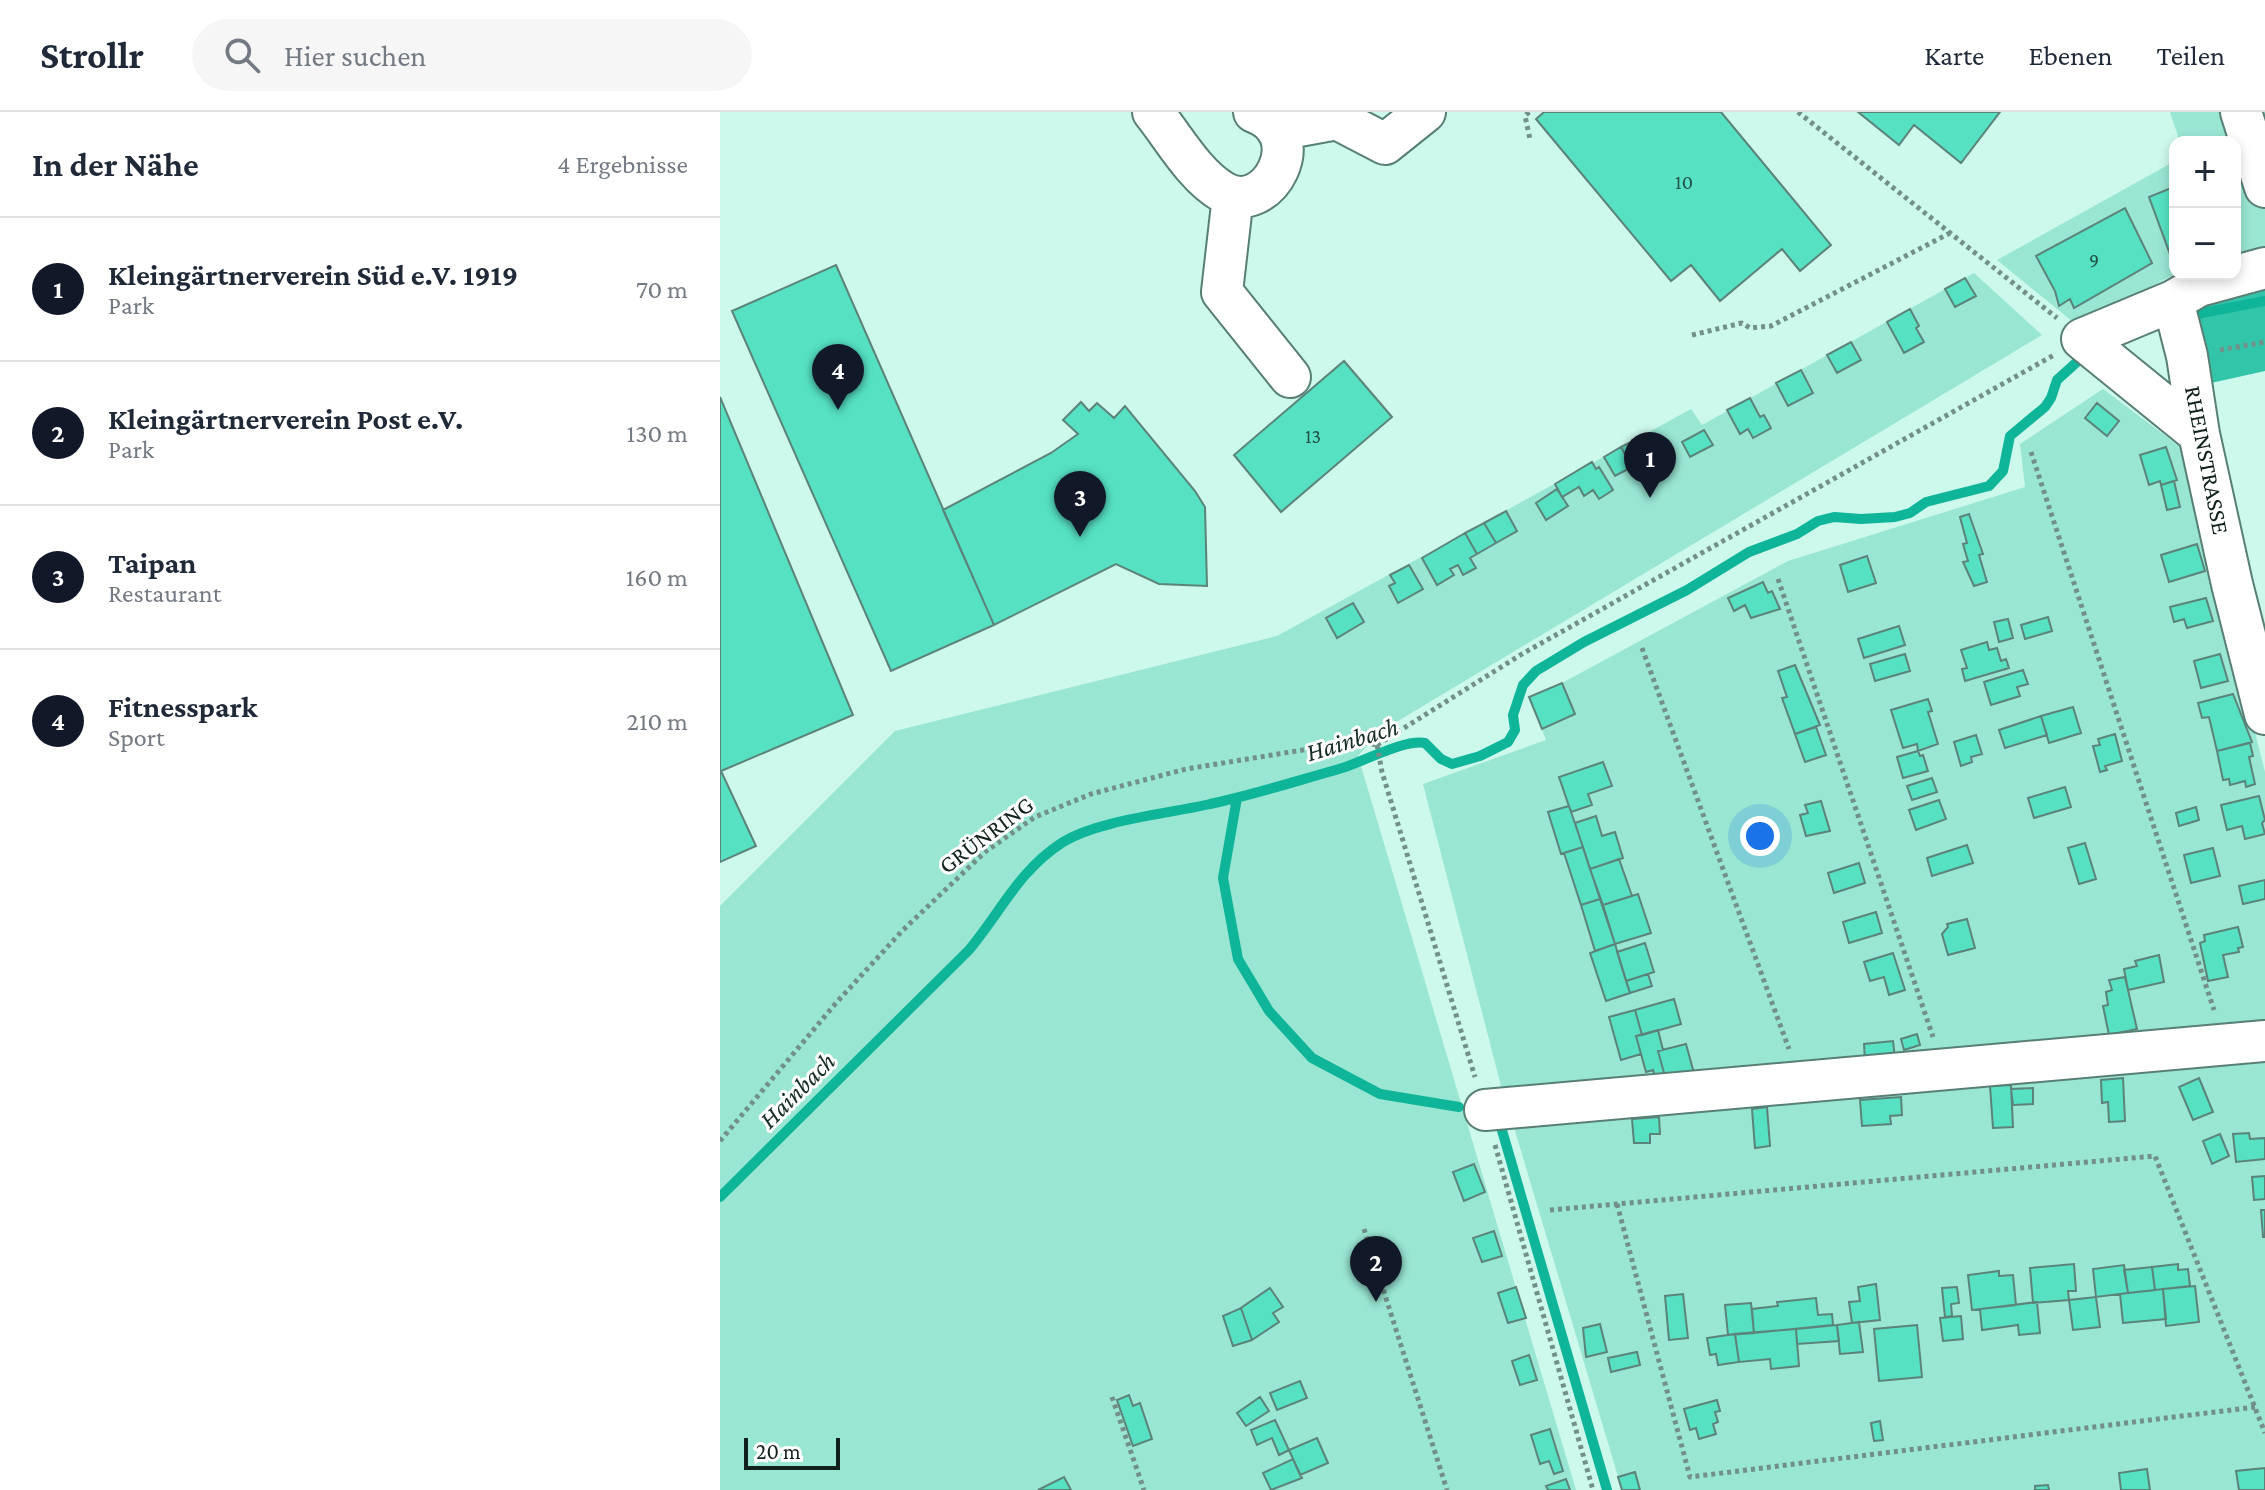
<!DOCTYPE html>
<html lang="de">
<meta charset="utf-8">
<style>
body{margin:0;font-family:"Crimson Pro",serif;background:#f6f6f7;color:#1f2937}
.controls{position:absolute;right:24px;top:24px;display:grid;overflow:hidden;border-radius:16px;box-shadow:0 4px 12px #0003}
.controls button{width:72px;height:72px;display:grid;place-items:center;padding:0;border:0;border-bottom:2px solid #e0e1e3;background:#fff;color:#1f2937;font:40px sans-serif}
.scale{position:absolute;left:24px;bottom:20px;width:96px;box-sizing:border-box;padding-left:8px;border:4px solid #11211d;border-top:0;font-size:22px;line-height:28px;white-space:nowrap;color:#11211d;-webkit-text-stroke:6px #fff;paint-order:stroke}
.you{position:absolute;left:1040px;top:724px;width:28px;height:28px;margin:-20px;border:6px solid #fff;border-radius:50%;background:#1a73e8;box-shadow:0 0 0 12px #1a73e833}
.badge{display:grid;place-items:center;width:52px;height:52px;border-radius:50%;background:#111827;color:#fff;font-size:26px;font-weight:700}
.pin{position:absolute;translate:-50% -66px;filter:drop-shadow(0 2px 4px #0008)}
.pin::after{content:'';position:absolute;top:42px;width:28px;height:24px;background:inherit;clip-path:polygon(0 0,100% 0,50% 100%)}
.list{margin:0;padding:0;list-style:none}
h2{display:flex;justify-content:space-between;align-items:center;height:104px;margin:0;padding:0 32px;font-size:34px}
h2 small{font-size:26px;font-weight:400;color:#747a83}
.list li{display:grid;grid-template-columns:52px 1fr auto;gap:24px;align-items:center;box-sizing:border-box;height:144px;padding:0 32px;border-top:2px solid #e0e1e3}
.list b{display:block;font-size:30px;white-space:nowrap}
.list p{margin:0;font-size:26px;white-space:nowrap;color:#747a83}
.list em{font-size:26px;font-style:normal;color:#747a83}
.icon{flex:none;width:44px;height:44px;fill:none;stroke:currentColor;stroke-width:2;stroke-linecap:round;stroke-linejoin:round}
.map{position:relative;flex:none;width:1545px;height:1378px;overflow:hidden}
header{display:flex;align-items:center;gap:48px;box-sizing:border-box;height:112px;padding:0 40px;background:#fff;border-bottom:2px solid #e0e1e3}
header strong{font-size:38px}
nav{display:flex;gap:44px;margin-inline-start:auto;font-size:28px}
.search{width:560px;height:72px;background:#f6f6f7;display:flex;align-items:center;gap:20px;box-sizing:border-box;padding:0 28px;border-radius:44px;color:#747a83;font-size:30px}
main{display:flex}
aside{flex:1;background:#fff}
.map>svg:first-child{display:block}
</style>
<header>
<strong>Strollr</strong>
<div class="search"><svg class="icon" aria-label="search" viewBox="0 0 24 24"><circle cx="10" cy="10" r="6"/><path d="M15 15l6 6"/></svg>Hier suchen</div>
<nav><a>Karte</a><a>Ebenen</a><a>Teilen</a></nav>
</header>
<main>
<aside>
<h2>In der Nähe<small>4 Ergebnisse</small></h2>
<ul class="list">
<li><span class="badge">1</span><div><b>Kleingärtnerverein Süd e.V. 1919</b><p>Park</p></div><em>70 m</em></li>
<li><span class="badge">2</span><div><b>Kleingärtnerverein Post e.V.</b><p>Park</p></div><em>130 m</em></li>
<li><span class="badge">3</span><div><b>Taipan</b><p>Restaurant</p></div><em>160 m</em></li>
<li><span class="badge">4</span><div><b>Fitnesspark</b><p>Sport</p></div><em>210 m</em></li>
</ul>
</aside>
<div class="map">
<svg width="1545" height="1378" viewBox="0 0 1545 1378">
<rect width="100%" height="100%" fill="#cdf8ec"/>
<path fill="#99e6d3" d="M 1450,0 L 1545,0 L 1545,168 L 1467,181 L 1455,162 L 1515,162 L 1515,30 L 1460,30 Z
M 1455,49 L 1455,162 L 1358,214 L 1277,148 Z
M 1254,161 L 1322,223 L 658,621 L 638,644 L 856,1378 L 0,1378 L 0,794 L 175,619 L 557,524 L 971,297 L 982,313 Z
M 1383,277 L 1463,337 L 1545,660 L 1545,916 L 799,986 L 781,974 L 703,672 L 826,628 L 809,585 L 842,571 L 1068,449 L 1305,375 L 1300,332 Z
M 1545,941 L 1545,1378 L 902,1378 L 793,1012 Z"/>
<path fill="#32c5a9" d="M 1545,170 L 1545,259 L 1482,273 L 1466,187 Z"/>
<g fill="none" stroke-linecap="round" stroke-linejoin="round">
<path stroke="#0fb599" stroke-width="10" d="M 1477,202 L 1545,189
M 517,686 L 503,766 L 518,847 L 549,899 L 592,946 L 660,982 L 739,995
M 781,1015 L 887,1378
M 0,1085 L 248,839 C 281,800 298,759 343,730 C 379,708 447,702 490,692 C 533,683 576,669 619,657 C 641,651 683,627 705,631 L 721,647 L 732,652 L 760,644 L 788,630 L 795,618 L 793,603 L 803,573 L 816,559 L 864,530 L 967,478 L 1029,440 L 1077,422 L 1098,409 L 1114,405 L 1141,407 L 1175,405 L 1190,401 L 1206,390 L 1269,374 L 1283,359 L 1290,324 L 1325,295 L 1331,286 L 1337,268 L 1358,249"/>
</g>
<path fill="#56e1c3" stroke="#5c8379" stroke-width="2" d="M 824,0 L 1001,0 L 1111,133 L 1080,159 L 1062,137 L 1000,189 L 971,153 L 951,169 L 816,7 Z
M 1138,0 L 1280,0 L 1241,51 L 1194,13 L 1179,33 Z
M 1451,76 L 1455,88 L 1454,153 L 1429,85 Z
M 1405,96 L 1432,151 L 1354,196 L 1350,187 L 1339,194 L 1335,179 L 1316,144 Z
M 116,153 L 274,513 L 171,559 L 12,199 Z
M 1245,166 L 1256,184 L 1235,195 L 1225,177 Z
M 1190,197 L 1199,214 L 1196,216 L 1204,230 L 1184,241 L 1167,210 Z
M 1131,230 L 1141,248 L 1117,261 L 1107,243 Z
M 624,249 L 672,305 L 561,400 L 514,343 Z
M 1081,258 L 1093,281 L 1068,294 L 1056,271 Z
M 0,285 L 133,603 L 1,659 L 36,734 L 0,750 Z
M 1030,286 L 1040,305 L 1044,303 L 1051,316 L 1033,326 L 1028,317 L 1020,322 L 1007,298 Z
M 361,290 L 369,299 L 377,291 L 394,306 L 405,294 L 475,379 L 485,395 L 487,474 L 439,472 L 396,452 L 274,513 L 223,398 L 331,341 L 358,322 L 343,308 Z
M 1377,291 L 1399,309 L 1387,324 L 1365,306 Z
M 984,318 L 993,333 L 970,345 L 962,330 Z
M 923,324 L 933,342 L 920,348 L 924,356 L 915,361 L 901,335 Z
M 901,335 L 912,355 L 895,364 L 884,345 Z
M 1446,335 L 1457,368 L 1441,373 L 1440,369 L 1429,373 L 1420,343 Z
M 872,350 L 876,357 L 879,355 L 893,378 L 879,387 L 873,378 L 864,384 L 859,375 L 842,385 L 835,372 Z
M 1454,369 L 1460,395 L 1447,398 L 1441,373 Z
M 837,377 L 848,394 L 826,408 L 816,391 Z
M 786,399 L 797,419 L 776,431 L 764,411 Z
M 1249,402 L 1263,442 L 1259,443 L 1267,470 L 1254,474 L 1243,450 L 1248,449 L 1243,432 L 1247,431 L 1240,405 Z
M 764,411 L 776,431 L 757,442 L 745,421 Z
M 745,421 L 757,442 L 750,446 L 756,456 L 743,463 L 738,453 L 730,457 L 734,463 L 717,473 L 702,446 Z
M 1477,432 L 1485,459 L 1449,470 L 1441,443 Z
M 1147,444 L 1156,471 L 1128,480 L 1120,453 Z
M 689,453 L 703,477 L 678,491 L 669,474 L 675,471 L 670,463 Z
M 1043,470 L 1048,481 L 1052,479 L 1060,497 L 1031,506 L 1025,493 L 1014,499 L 1008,486 Z
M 1486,486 L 1493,509 L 1467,516 L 1464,507 L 1454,510 L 1450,495 Z
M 633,491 L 644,510 L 617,526 L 606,506 Z
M 1328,505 L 1332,519 L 1305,527 L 1301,513 Z
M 1288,507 L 1293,526 L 1279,530 L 1274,510 Z
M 1179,514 L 1185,533 L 1144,546 L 1138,527 Z
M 1267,530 L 1269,538 L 1277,536 L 1281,549 L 1286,547 L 1289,556 L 1245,569 L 1242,557 L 1247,556 L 1241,538 Z
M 1185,542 L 1190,559 L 1155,569 L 1150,552 Z
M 1500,542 L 1508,569 L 1481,576 L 1474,549 Z
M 1075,553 L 1100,613 L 1075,622 L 1062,586 L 1067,585 L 1058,559 Z
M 1303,558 L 1308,572 L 1297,575 L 1300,584 L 1271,593 L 1264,570 Z
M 842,571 L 855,602 L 822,617 L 809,585 Z
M 1513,582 L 1532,630 L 1497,639 L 1489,605 L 1482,606 L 1478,591 Z
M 1208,587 L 1212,599 L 1208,600 L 1218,632 L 1198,639 L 1197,632 L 1183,636 L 1171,598 Z
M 1353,595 L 1361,621 L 1329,631 L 1321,604 Z
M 1321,604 L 1327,623 L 1285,636 L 1279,618 Z
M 1096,615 L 1106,643 L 1085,650 L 1075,622 Z
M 1395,622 L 1402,649 L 1385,654 L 1387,658 L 1380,660 L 1373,634 L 1380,633 L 1378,627 Z
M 1256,623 L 1262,642 L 1251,645 L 1252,650 L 1241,654 L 1234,630 Z
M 1530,631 L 1533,644 L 1529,645 L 1535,672 L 1526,675 L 1525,669 L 1510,673 L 1509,667 L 1503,668 L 1497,639 Z
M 1198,639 L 1200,644 L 1203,643 L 1208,659 L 1183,666 L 1177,645 Z
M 883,650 L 892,674 L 868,682 L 872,693 L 851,700 L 839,665 Z
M 1212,666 L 1217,680 L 1192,688 L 1187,674 Z
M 1345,675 L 1351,695 L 1314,706 L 1308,686 Z
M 1539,684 L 1545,708 L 1542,711 L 1545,722 L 1525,727 L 1522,714 L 1507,718 L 1501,693 Z
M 1219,688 L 1226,707 L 1196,718 L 1189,698 Z
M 1101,689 L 1110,719 L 1086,724 L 1080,703 L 1088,701 L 1085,693 Z
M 849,694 L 863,735 L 841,742 L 828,700 Z
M 1476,695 L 1479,708 L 1459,714 L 1456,701 Z
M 876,704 L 882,724 L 895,720 L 903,746 L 870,757 L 855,711 Z
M 1365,731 L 1376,767 L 1359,772 L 1348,736 Z
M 1247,733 L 1253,751 L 1212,764 L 1207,746 Z
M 863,735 L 880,787 L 861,793 L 844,741 Z
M 1493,736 L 1500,764 L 1471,771 L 1464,743 Z
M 899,747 L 912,784 L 883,793 L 870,757 Z
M 1139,751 L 1145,771 L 1114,781 L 1108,761 Z
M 1545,768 L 1545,787 L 1523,792 L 1519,774 Z
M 918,782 L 931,821 L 895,832 L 883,793 Z
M 880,787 L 895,832 L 875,839 L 861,793 Z
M 1156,800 L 1162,821 L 1129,831 L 1123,810 Z
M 1247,807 L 1255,836 L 1228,843 L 1222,822 L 1228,815 L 1227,812 Z
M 1518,815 L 1523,835 L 1518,836 L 1519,840 L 1503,843 L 1508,865 L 1488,869 L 1480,831 L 1485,829 L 1484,823 Z
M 925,831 L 934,860 L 906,869 L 897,840 Z
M 895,832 L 910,881 L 886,889 L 870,841 Z
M 1173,841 L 1185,878 L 1169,883 L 1164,865 L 1150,869 L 1144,850 Z
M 1439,843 L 1444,870 L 1408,878 L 1404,857 L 1417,854 L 1415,849 Z
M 928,862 L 932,874 L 910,881 L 906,869 Z
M 1405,865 L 1417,917 L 1389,923 L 1383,894 L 1388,893 L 1386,880 L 1392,878 L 1389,868 Z
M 954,887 L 961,912 L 922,923 L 915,898 Z
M 915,898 L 922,923 L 916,924 L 921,942 L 901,948 L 889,905 Z
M 938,918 L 943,938 L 938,939 L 947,972 L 938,974 L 933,958 L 926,960 L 916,924 Z
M 1197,922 L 1200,933 L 1184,938 L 1181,927 Z
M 1173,929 L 1175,946 L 1145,949 L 1144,932 Z
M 966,932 L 975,965 L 947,972 L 938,939 Z
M 1403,966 L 1405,1009 L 1389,1010 L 1388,990 L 1382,991 L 1381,968 Z
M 1479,966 L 1493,1000 L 1473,1008 L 1459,975 Z
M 1291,973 L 1293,1015 L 1273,1016 L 1270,974 Z
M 1313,976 L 1313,992 L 1293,993 L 1291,977 Z
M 1181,985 L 1182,1003 L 1170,1004 L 1171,1012 L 1142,1014 L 1140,988 Z
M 1047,995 L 1050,1034 L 1035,1036 L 1032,997 Z
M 939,1005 L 940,1022 L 930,1022 L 930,1031 L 914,1031 L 912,1007 Z
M 1529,1021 L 1530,1027 L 1545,1026 L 1545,1047 L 1516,1050 L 1513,1022 Z
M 1500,1022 L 1509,1044 L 1492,1052 L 1483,1029 Z
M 754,1052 L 765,1080 L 744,1089 L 733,1060 Z
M 1545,1064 L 1545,1087 L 1534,1088 L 1532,1065 Z
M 1541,1098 L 1545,1098 L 1545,1125 L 1543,1125 Z
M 774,1119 L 782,1144 L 762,1150 L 753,1126 Z
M 1354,1152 L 1356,1179 L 1348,1179 L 1349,1188 L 1313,1191 L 1310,1156 Z
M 1458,1152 L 1458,1158 L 1468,1157 L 1470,1174 L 1435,1178 L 1432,1155 Z
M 1404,1153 L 1408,1181 L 1376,1185 L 1373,1157 Z
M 1432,1155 L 1435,1178 L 1408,1181 L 1404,1158 Z
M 1279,1159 L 1279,1164 L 1293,1163 L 1296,1193 L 1252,1198 L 1248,1163 Z
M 1156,1172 L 1160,1208 L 1132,1211 L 1129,1190 L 1140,1189 L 1138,1175 Z
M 1475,1174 L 1479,1210 L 1446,1214 L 1443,1177 Z
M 796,1175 L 806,1206 L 788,1211 L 778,1181 Z
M 1237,1175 L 1239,1191 L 1231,1192 L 1232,1204 L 1225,1205 L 1222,1176 Z
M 550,1176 L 563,1195 L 553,1201 L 559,1210 L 532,1228 L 521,1196 Z
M 1443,1177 L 1446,1207 L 1403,1211 L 1400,1182 Z
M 963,1182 L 968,1226 L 949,1228 L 945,1184 Z
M 1376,1185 L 1380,1215 L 1353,1218 L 1349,1188 Z
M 1096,1186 L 1098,1203 L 1112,1202 L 1113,1213 L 1034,1221 L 1032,1197 L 1058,1194 L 1057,1190 Z
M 1317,1190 L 1320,1221 L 1299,1223 L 1298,1213 L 1262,1218 L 1260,1197 Z
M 1031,1191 L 1034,1221 L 1008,1223 L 1005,1193 Z
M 521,1196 L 532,1228 L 513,1234 L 503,1204 Z
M 1241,1204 L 1243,1227 L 1223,1229 L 1220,1206 Z
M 1139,1210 L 1143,1240 L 1120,1242 L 1117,1213 Z
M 880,1212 L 887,1240 L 866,1245 L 863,1216 Z
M 1117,1213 L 1119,1229 L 1077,1232 L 1076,1217 Z
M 1197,1213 L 1202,1265 L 1159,1269 L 1154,1217 Z
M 1076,1217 L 1079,1254 L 1051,1257 L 1050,1247 L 1019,1250 L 1015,1222 Z
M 1015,1222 L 1019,1250 L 998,1253 L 996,1242 L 990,1243 L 987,1226 Z
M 917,1240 L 920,1253 L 891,1260 L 888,1246 Z
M 809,1243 L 817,1268 L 800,1273 L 792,1249 Z
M 580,1269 L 587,1286 L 557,1298 L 550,1281 Z
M 409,1283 L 413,1294 L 420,1291 L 432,1327 L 413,1334 L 397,1288 Z
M 540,1285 L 549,1299 L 526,1314 L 517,1301 Z
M 997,1288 L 1000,1299 L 995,1300 L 998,1310 L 993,1312 L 996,1322 L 979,1327 L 976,1316 L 970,1318 L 964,1297 Z
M 555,1308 L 569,1338 L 559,1343 L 552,1326 L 537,1333 L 531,1318 Z
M 1160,1309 L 1163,1328 L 1154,1329 L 1151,1311 Z
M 830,1317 L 843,1359 L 834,1362 L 829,1349 L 820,1352 L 811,1323 Z
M 597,1326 L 608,1351 L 580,1363 L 569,1338 Z
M 573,1347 L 582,1366 L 551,1378 L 543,1361 Z
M 1545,1356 L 1545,1378 L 1519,1378 L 1516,1359 Z
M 1427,1357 L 1430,1378 L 1401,1378 L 1399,1361 Z
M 915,1360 L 920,1378 L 902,1378 L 898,1365 Z
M 344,1365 L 351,1378 L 318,1378 Z
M 846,1367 L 850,1378 L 828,1378 L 826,1374 Z
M 1328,1373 L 1329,1378 L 1315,1378 L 1315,1374 Z"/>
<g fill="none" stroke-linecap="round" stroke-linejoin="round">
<defs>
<path id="minor" d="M 433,0 C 454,26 474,63 503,80 C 548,106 594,22 534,0
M 1521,0 L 1545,75
M 557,18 L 617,7 L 665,32 L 705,0
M 513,84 L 502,180 L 570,265
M 1453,189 L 1479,174 L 1545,156
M 1479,322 L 1362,227 L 1453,189 L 1467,244 L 1479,322 L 1512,472 L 1545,602
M 765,998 L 1545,929"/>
</defs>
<use href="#minor" stroke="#587f75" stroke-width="44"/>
<path stroke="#729088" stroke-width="5" stroke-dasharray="4 4" stroke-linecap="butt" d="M 809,0 L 805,4 L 810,27
M 1078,0 L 1337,206
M 972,223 L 1022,211 L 1030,216 L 1051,214 L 1230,121
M 1500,238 L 1545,230
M 1311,340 L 1494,898
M 1058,467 L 1213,925
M 922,536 L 1069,937
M 657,633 L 802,542 L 1334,243
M 657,633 L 662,660 L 755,965
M 0,1029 L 116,891 L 182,819 L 265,740 L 315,705 L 371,682 L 466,657 L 638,629 L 657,633
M 775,1033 L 873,1378
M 897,1092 L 970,1365 L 1535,1295
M 830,1098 L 1435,1044 L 1545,1321
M 644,1117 L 727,1378
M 392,1285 L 424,1378"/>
<use href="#minor" stroke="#fff" stroke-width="40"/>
</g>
<g text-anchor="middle" stroke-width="6" stroke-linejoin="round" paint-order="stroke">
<g font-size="20" fill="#225146">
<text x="964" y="77">10</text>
<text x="1374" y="155">9</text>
<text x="593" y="331">13</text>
</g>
<g font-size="24" fill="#11211d" stroke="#fff">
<text transform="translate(1487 348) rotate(79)" y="8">RHEINSTRASSE</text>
<text transform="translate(266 723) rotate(-37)" y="8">GRÜNRING</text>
</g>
<g font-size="26" font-style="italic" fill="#172e28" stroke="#fff">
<text transform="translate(632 627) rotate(-17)" y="9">Hainbach</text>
<text transform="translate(77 978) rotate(-45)" y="9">Hainbach</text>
</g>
</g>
</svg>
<div class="controls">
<button>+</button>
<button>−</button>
</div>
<div class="scale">20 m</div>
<div class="you"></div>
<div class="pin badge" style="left:930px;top:386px">1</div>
<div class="pin badge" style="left:656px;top:1190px">2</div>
<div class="pin badge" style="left:360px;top:425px">3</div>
<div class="pin badge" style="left:118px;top:298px">4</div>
</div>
</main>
